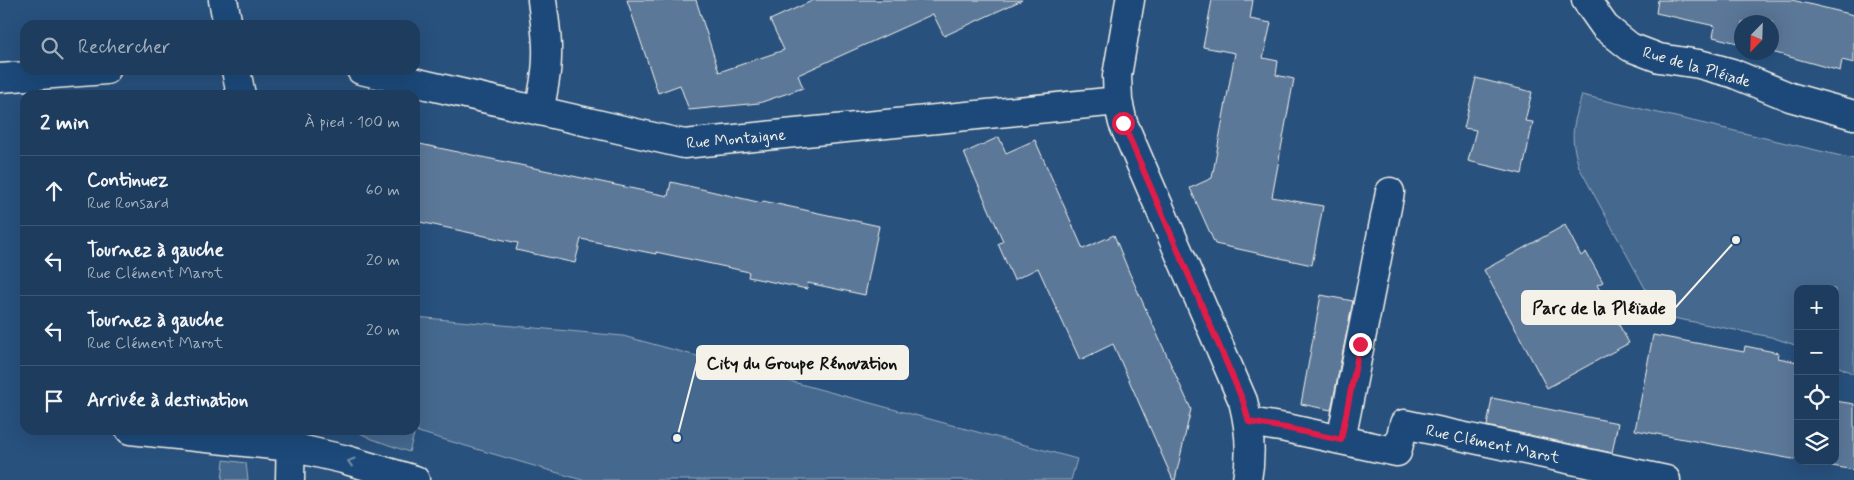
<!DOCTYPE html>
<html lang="fr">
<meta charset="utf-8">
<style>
body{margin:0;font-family:Mynerve,sans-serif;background:#2b4867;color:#f1f3f6}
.controls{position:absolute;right:15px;bottom:15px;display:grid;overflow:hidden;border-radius:10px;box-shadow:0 5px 20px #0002}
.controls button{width:45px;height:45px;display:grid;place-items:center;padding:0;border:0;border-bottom:1px solid #3c5673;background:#1e3d5e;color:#f1f3f6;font:25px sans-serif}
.compass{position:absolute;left:1734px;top:15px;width:45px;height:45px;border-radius:50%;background:#1e3d5e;box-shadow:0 5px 20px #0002;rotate:203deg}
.stop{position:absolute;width:15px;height:15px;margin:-11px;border:4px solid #e11d48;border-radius:50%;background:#fff}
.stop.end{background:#e11d48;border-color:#fff;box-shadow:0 1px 5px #0008}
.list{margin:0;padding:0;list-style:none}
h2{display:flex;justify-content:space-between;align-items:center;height:65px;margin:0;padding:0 20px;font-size:21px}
h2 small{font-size:16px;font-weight:400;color:#a1aebc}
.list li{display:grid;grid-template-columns:32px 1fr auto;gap:15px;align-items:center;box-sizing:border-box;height:70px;padding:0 20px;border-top:1px solid #3c5673}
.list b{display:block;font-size:19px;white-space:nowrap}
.list p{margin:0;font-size:16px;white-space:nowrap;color:#a1aebc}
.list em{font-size:16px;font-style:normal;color:#a1aebc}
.icon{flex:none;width:28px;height:28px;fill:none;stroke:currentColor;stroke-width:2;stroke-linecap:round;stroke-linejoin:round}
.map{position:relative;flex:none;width:1854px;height:480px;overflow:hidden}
.search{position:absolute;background:#1e3d5e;box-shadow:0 5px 20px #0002;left:20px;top:20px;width:400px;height:55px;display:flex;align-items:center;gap:12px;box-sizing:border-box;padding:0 18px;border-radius:15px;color:#a1aebc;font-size:19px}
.panel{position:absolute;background:#1e3d5e;box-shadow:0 5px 20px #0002;left:20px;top:90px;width:400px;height:345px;border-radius:15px}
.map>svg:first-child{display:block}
</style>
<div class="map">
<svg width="1854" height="480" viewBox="0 0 1854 480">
<rect width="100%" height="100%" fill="#28517e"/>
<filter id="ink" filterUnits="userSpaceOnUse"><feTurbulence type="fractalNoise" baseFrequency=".02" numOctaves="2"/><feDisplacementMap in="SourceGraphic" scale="10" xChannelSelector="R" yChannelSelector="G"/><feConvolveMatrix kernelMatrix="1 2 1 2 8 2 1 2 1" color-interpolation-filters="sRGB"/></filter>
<g filter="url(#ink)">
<path fill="#45688e" stroke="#9cacbb" d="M 1582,95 L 1854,159 L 1854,374 L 1835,365 L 1835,289 L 1798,289 L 1798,346 L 1771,337 L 1668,317 L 1661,313 L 1652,301 L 1579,167 C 1569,134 1573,127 1582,95 Z
M 415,317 L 623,336 L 1077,459 L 1071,480 L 582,480 L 415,431 L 409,452 L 372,439 L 354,430 L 415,430 Z
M 224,460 L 246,463 L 248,480 L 222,480 Z"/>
<path fill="#5b7899" stroke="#f4f1e8" d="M 627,0 L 696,0 L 719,72 L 784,50 L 770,20 L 814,0 L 1022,0 L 944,36 L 933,14 L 798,75 L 803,88 L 759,103 L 689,110 L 680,85 L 658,93 Z
M 1212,0 L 1253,0 L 1250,19 L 1271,23 L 1263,58 L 1278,61 L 1276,75 L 1294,79 L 1272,197 L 1323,206 L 1312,265 L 1215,244 L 1190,188 L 1212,178 L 1235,53 L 1203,47 Z
M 1658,0 L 1792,0 L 1854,15 L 1854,63 L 1842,60 L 1840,71 L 1772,52 L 1772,22 L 1742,22 L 1742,44 L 1713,37 L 1715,26 L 1656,13 Z
M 1476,78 L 1532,92 L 1525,121 L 1533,122 L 1522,174 L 1468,161 L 1476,130 L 1464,128 Z
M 999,137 L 1006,153 L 1035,140 L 1083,249 L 1114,235 L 1129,272 L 1191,409 L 1175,480 L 1173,480 L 1113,344 L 1080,360 L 1038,268 L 1014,280 L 998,244 L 1003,241 L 964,153 Z
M 415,143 L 668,196 L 671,182 L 762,203 L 763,201 L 879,226 L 865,295 L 808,283 L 807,289 L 748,277 L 749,272 L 656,252 L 656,254 L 581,239 L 575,263 L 516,250 L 518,243 L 415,221 Z
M 1565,225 L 1581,256 L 1586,252 L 1603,282 L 1597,285 L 1629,343 L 1547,388 L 1484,270 Z
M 1321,295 L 1353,301 L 1331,410 L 1301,404 Z
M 1653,335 L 1744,352 L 1745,346 L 1779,353 L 1778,358 L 1798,362 L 1798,460 L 1635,430 Z
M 1492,398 L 1618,423 L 1612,453 L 1487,426 Z
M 1835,401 L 1854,404 L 1854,470 L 1805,461 L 1835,461 Z"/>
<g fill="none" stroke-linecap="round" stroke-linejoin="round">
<defs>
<path id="street" d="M 223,0 L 228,25
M 1130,0 L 1117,76 L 1118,101 L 1123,123 L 1243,401 C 1250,428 1252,453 1247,480
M 1586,0 L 1605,27 L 1630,47 L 1659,58 L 1699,64 L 1732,73 L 1790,97 L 1854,115
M 236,70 L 241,95
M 361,70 L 684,144 L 1118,101
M 0,78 L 106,70
M 539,111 C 543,93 547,74 547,56 C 548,37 544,18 542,0
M 1249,422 L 1286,428 L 1341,440 L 1390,192
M 130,430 L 291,447 L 343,459 L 415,480
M 1341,440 L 1397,452 L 1404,424 L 1666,480
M 290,480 L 291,430"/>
</defs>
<use href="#street" stroke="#f4f1e8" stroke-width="31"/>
<use href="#street" stroke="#1f4a7a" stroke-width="28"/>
</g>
<defs><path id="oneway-chevron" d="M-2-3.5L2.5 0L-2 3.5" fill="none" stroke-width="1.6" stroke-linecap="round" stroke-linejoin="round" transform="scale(1.25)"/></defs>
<use stroke="#748da6" href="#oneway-chevron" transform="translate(351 462) rotate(-164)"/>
</g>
<g fill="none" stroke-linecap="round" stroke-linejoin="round" filter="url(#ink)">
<path stroke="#e11d48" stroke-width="6" d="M 1123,123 L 1243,401 L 1249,422 L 1286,428 L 1341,440 L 1360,344"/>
</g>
<g text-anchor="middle" stroke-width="4" stroke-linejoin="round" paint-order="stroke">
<g font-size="16" fill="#f4f1e8" stroke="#1f4a7a">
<text transform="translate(1697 66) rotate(16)" y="6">Rue de la Pléiade</text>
<text transform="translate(736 138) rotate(-5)" y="6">Rue Montaigne</text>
<text transform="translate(1493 443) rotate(12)" y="6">Rue Clément Marot</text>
</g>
</g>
<path fill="none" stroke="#f4f1e8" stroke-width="2" d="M1736 240L1675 308M677 438L697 362"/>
<g fill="#f4f1e8" stroke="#1f4a7a" stroke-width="2">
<circle cx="1736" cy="240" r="5"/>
<circle cx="677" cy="438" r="5"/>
</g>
<g fill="#f4f1e8" stroke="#f4f1e8" stroke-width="2">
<rect x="1522" y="291" width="153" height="33" rx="5"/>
<rect x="697" y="346" width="211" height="33" rx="5"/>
</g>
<g font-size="18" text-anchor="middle" font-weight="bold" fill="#111">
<text x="1599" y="314">Parc de la Pléïade</text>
<text x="802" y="369">City du Groupe Rénovation</text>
</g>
</svg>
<div class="controls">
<button>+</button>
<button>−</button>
<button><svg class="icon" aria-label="locate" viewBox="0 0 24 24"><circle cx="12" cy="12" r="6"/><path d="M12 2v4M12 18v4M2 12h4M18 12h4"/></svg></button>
<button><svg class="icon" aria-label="layers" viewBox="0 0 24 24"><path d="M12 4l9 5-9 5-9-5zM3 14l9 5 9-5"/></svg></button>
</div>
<svg class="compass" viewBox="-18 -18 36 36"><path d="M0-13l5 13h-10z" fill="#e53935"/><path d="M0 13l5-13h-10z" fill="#a1aebc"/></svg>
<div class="stop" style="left:1123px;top:123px"></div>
<div class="stop end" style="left:1360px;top:344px"></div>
<div class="search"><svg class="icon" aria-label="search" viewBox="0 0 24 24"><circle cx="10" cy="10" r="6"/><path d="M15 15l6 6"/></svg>Rechercher</div>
<section class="panel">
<h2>2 min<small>À pied · 100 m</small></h2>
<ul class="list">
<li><svg class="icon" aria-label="ahead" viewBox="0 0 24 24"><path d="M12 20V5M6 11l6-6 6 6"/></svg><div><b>Continuez</b><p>Rue Ronsard</p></div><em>60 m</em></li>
<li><svg class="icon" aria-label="left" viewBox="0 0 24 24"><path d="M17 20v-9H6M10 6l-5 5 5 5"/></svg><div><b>Tournez à gauche</b><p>Rue Clément Marot</p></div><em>20 m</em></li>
<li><svg class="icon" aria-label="left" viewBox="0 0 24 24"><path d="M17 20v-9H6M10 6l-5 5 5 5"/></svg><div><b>Tournez à gauche</b><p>Rue Clément Marot</p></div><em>20 m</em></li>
<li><svg class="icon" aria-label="arrive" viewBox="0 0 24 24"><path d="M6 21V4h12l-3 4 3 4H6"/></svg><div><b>Arrivée à destination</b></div></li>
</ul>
</section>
</div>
